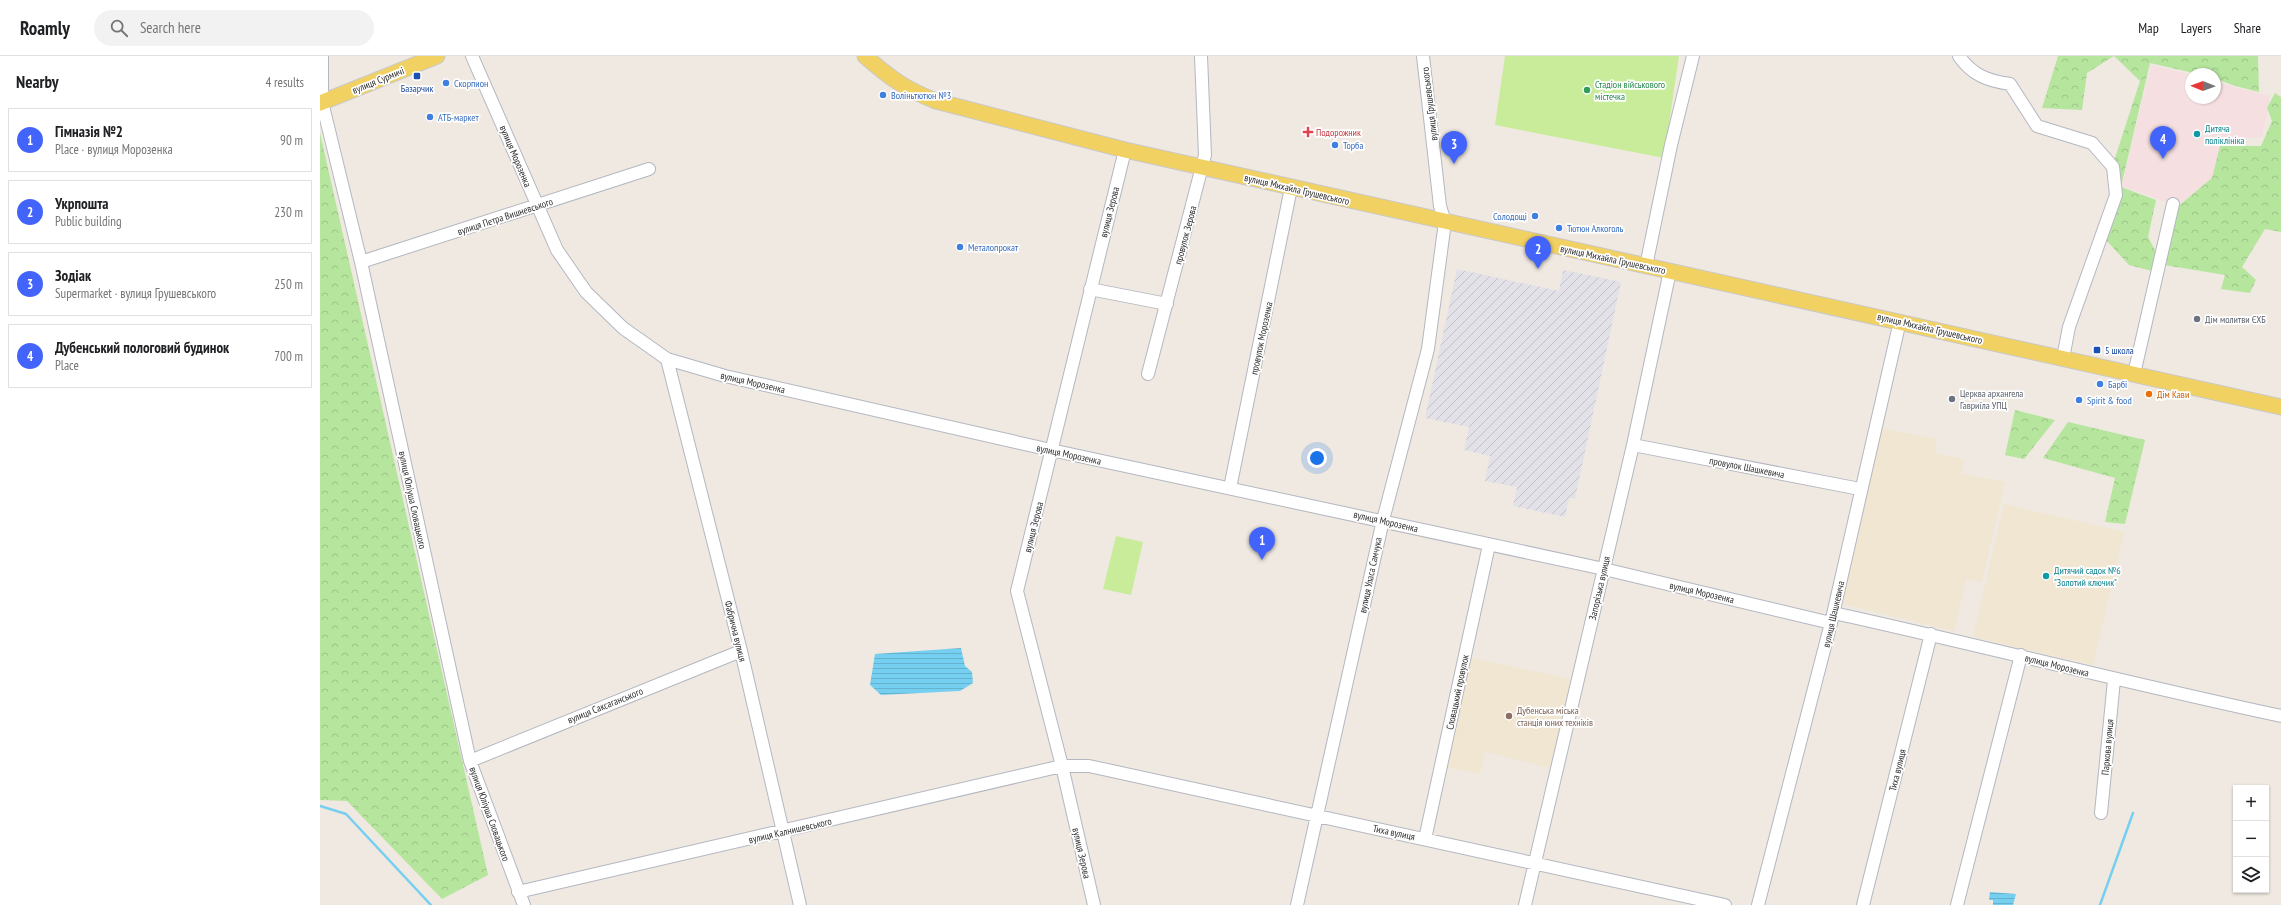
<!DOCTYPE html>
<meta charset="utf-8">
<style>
body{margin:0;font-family:"PT Sans Narrow",sans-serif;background:#f2f2f2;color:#202124}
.controls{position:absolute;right:12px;bottom:12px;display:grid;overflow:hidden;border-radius:0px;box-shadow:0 1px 3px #0004}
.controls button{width:36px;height:36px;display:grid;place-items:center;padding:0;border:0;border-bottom:1px solid #e0e0e0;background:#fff;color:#202124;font:20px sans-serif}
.compass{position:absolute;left:1865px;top:12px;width:36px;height:36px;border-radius:50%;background:#fff;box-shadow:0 1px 3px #0004;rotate:271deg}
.you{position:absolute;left:997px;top:402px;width:14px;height:14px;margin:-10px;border:3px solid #fff;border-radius:50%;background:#1a73e8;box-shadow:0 0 0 6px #1a73e833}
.badge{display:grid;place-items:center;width:26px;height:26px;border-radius:50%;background:#4264fb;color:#fff;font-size:13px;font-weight:700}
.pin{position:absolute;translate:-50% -33px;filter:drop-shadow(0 1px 2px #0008)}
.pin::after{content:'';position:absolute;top:21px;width:14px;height:12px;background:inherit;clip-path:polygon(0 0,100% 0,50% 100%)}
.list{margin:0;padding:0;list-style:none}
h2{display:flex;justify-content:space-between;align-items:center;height:52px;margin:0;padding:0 16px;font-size:17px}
h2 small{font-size:13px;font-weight:400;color:#757577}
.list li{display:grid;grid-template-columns:26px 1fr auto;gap:12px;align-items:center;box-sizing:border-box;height:64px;margin:0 8px 8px;padding:0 8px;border:1px solid #e0e0e0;border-radius:0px}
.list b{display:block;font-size:15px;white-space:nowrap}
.list p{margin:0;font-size:13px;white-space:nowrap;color:#757577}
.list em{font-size:13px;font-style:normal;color:#757577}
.icon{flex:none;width:22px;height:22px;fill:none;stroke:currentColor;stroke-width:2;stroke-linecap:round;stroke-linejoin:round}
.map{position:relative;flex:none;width:1961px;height:849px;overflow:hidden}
header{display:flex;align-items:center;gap:24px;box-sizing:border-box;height:56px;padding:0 20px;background:#fff;border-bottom:1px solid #e0e0e0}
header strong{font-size:19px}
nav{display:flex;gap:22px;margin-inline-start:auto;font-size:14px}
.search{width:280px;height:36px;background:#f2f2f2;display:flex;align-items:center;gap:10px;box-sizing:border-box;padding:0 14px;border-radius:22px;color:#757577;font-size:15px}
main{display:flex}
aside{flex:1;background:#fff}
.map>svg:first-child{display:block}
</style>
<header>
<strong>Roamly</strong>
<div class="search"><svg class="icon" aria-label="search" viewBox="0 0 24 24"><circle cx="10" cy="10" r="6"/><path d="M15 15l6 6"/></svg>Search here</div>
<nav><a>Map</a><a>Layers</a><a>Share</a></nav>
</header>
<main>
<aside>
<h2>Nearby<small>4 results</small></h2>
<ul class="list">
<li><span class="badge">1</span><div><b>Гімназія №2</b><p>Place · вулиця Морозенка</p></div><em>90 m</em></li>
<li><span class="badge">2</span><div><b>Укрпошта</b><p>Public building</p></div><em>230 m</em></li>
<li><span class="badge">3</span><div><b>Зодіак</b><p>Supermarket · вулиця Грушевського</p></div><em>250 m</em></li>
<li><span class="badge">4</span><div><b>Дубенський пологовий будинок</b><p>Place</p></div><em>700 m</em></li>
</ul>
</aside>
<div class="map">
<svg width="1961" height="849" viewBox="0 0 1961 849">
<defs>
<pattern id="industrial-furrows" width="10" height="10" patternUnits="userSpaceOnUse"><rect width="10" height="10" fill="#e3e1e8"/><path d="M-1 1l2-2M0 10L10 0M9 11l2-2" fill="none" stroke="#c3c1c7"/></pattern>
<pattern id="forest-crowns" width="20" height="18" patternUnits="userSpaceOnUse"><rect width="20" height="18" fill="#b6e59e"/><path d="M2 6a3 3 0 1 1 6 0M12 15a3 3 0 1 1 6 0" fill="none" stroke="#9dc588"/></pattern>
<pattern id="water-rules" width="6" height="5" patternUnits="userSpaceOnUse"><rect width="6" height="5" fill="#75cff0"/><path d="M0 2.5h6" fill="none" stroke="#66b2ce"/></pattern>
</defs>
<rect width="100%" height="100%" fill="#efe9e1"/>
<path fill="url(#industrial-furrows)" d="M 1137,213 L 1239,235 L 1243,214 L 1301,226 L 1255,443 L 1249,442 L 1245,461 L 1193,450 L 1197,431 L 1165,425 L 1170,400 L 1144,394 L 1149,371 L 1105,362 Z"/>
<path fill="#f0e6d1" d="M 1560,372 L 1617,383 L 1615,397 L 1644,403 L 1641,418 L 1685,426 L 1662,526 L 1646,523 L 1634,575 L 1519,547 Z
M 1684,448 L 1804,476 L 1773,609 L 1653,581 Z
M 1147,601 L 1251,623 L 1230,712 L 1165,696 L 1160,718 L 1124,711 Z"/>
<path fill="#f5dfe0" d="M 1831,9 L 1871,19 L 1871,42 L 1895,42 L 1895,26 L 1950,40 L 1942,81 L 1911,84 L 1900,91 L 1892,122 L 1857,150 L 1802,130 Z"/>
<path fill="url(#forest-crowns)" d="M 1738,0 L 1938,0 L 1939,36 L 1912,29 L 1895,22 L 1895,18 L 1878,18 L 1830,7 L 1801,131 L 1836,144 L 1828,181 L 1836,196 L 1832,215 L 1809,209 L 1786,184 L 1799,140 L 1795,102 L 1820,25 L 1794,0 L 1767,17 L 1762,54 L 1722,52 Z
M 1955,37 L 1961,41 L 1961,176 L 1945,173 L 1922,211 L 1936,224 L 1930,237 L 1901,233 L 1905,219 L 1844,209 L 1856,152 L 1892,122 L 1900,90 L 1941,90 L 1952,65 L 1947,52 Z
M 0,77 L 168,819 L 122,843 L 27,745 L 0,744 Z
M 1695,354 L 1735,364 L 1704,403 L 1685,399 Z
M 1748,366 L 1825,384 L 1805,468 L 1785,466 L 1795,422 L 1723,402 Z"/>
<path fill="#c9ec9a" d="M 1185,0 L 1359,0 L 1344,102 L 1175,69 Z
M 796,480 L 823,486 L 811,539 L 783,533 Z"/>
<path fill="url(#water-rules)" d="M 641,592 L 645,610 L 652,616 L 653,627 L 640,635 L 561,639 L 550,629 L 555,598 Z
M 1670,836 L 1696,838 L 1693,849 L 1673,849 L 1673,844 L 1669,844 Z"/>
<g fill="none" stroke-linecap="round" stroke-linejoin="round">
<path stroke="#75cff0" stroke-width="2.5" d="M 0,750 L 26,758 L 111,849
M 1780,849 L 1813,757"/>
<defs>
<path id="minor" d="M 2,0 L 2,46 L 41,206 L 150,705 L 204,849
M 152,0 L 237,194 L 266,236 L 303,272 L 347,303 L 405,320 L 731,394 L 1284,513 L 1511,567
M 1639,0 C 1652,19 1668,25 1690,28 L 1717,70 L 1772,87 L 1793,111 L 1796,139 L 1749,271 L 1743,302
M 41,206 L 329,113
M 1326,210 L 1351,89 L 1373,0
M 770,233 L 847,248
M 347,303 L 421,595 L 480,849
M 828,318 L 885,99 L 881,0
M 1814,318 L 1853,148
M 1313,389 L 1540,433
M 910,432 L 971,132
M 1514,557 C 1663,590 1811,628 1961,660
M 150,705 L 421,595
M 1781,757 L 1794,624
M 1105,783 L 1169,489
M 198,836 L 742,710 L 769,710 L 1405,849
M 774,849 L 742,710 L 697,535 L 805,94
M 977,849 L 1063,464 L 1108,293 L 1125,166 L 1120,150 L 1103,0
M 1205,849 L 1313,389 L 1350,215
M 1438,849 L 1511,567 L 1580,265
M 1543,849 L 1611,578
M 1637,849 L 1701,599"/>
<path id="major" d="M 545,0 C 570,22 585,33 616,45 L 805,94 L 1961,351
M 0,47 L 117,0"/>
</defs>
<use href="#minor" stroke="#b4b7c1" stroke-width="14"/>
<use href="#major" stroke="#c9c9c9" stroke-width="17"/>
<use href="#minor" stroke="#fff" stroke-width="12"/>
<use href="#major" stroke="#f2d163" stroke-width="15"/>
</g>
<g fill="#1a4fb4" stroke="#fff" stroke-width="1.5">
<rect x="93" y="16" width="8" height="8" rx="2"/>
<rect x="1773" y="290" width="8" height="8" rx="2"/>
</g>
<g fill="#3f7fe0" stroke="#fff" stroke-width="1.5">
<circle cx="126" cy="27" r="4"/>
<circle cx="563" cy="39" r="4"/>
<circle cx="110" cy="61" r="4"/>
<circle cx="1015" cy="89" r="4"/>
<circle cx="1215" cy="160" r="4"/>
<circle cx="1239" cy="172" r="4"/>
<circle cx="640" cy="191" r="4"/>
<circle cx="1780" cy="328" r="4"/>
<circle cx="1759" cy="344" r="4"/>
</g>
<circle fill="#2e9e5b" stroke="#fff" stroke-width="1.5" cx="1267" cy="34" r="4"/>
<path fill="#e0444e" stroke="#fff" stroke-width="1.5" d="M986 70h4v4h4v4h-4v4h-4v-4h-4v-4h4z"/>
<g fill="#0f9aa8" stroke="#fff" stroke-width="1.5">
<circle cx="1877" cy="78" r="4"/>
<circle cx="1726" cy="520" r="4"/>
</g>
<g fill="#6b7280" stroke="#fff" stroke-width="1.5">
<circle cx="1877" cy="263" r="4"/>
<circle cx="1632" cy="343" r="4"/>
</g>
<circle fill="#e8710a" stroke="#fff" stroke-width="1.5" cx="1829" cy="338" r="4"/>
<circle fill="#8d6e63" stroke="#fff" stroke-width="1.5" cx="1189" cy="660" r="4"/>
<g text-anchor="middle" stroke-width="3.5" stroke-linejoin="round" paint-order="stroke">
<g font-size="10" fill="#2e2e2e" stroke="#fff">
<text transform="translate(58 24) rotate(-22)" y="4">вулиця Сурмичі</text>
<text transform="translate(1109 48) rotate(-97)" y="4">вулиця Грушевського</text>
<text transform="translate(196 100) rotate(67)" y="4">вулиця Морозенка</text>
<text transform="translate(977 133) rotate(13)" y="4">вулиця Михайла Грушевського</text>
<text transform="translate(789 156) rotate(-76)" y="4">вулиця Зерова</text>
<text transform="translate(185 160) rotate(-18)" y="4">вулиця Петра Вишневського</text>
<text transform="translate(865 179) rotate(-75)" y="4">провулок Зерова</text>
<text transform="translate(1293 203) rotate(12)" y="4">вулиця Михайла Грушевського</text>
<text transform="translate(1610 272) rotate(13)" y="4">вулиця Михайла Грушевського</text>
<text transform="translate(941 282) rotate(-78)" y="4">провулок Морозенка</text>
<text transform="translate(433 326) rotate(13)" y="4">вулиця Морозенка</text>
<text transform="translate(749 398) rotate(12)" y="4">вулиця Морозенка</text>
<text transform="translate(1427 411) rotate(11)" y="4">провулок Шашкевича</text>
<text transform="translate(93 444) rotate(78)" y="4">вулиця Юліуша Словацького</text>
<text transform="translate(1066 465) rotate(13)" y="4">вулиця Морозенка</text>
<text transform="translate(713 471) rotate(-76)" y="4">вулиця Зерова</text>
<text transform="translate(1050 519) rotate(-78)" y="4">вулиця Уласа Самчука</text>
<text transform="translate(1279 532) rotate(-77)" y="4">Запорізька вулиця</text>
<text transform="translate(1382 536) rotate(13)" y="4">вулиця Морозенка</text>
<text transform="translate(1513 558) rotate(-77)" y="4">вулиця Шашкевича</text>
<text transform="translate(416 575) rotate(76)" y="4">Фабрична вулиця</text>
<text transform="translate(1737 609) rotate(14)" y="4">вулиця Морозенка</text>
<text transform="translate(1137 636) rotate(-78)" y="4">Словацький провулок</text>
<text transform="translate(285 649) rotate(-22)" y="4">вулиця Саксаганського</text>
<text transform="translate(1787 691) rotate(-85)" y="4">Паркова вулиця</text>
<text transform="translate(1577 714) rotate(-76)" y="4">Тиха вулиця</text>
<text transform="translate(170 758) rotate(70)" y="4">вулиця Юліуша Словацького</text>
<text transform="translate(470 774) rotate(-13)" y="4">вулиця Калнишевського</text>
<text transform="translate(1074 776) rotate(12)" y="4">Тиха вулиця</text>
<text transform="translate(762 797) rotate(77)" y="4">вулиця Зерова</text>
</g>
<g font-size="10" fill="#366cbe" stroke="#fff" text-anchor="start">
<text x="134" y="31">Скорпион</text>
<text x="571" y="43">Воліньтютюн №3</text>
<text x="118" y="65">АТБ-маркет</text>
<text x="1023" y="93">Торба</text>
<text x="1207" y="164" text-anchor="end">Солодощі</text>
<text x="1247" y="176">Тютюн Алкоголь</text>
<text x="648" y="195">Металопрокат</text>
<text x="1788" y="332">Барбі</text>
<text x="1767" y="348">Spirit &amp; food</text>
</g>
<g font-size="10" fill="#27864d" stroke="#fff" text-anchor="start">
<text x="1275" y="32">Стадіон військового<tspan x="1275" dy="12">містечка</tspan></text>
</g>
<g font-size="10" fill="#164399" stroke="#fff">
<text x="97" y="36">Базарчик</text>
<text x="1785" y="298" text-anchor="start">5 школа</text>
</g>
<g font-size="10" fill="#0d838f" stroke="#fff" text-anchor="start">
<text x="1885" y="76">Дитяча<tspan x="1885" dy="12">поліклініка</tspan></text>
<text x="1734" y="518">Дитячий садок №6<tspan x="1734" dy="12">"Золотий ключик"</tspan></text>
</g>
<g font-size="10" fill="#be3a42" stroke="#fff" text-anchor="start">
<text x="996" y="80">Подорожник</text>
</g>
<g font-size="10" fill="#5b616d" stroke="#fff" text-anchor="start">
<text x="1885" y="267">Дім молитви ЄХБ</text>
<text x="1640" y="341">Церква архангела<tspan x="1640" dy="12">Гавриїла УПЦ</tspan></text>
</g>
<g font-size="10" fill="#c56008" stroke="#fff" text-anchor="start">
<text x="1837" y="342">Дім Кави</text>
</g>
<g font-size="10" fill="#785e54" stroke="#fff" text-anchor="start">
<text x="1197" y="658">Дубенська міська<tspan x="1197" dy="12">станція юних техніків</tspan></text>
</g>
</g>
</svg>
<div class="controls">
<button>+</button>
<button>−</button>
<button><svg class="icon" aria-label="layers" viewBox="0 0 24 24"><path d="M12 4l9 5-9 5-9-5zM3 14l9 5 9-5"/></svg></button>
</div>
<svg class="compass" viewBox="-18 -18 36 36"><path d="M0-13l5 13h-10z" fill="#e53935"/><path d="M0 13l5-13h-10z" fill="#757577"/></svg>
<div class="you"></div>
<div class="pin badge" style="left:942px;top:504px">1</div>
<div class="pin badge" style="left:1218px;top:213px">2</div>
<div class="pin badge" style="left:1134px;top:108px">3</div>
<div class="pin badge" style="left:1843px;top:103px">4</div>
</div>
</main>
